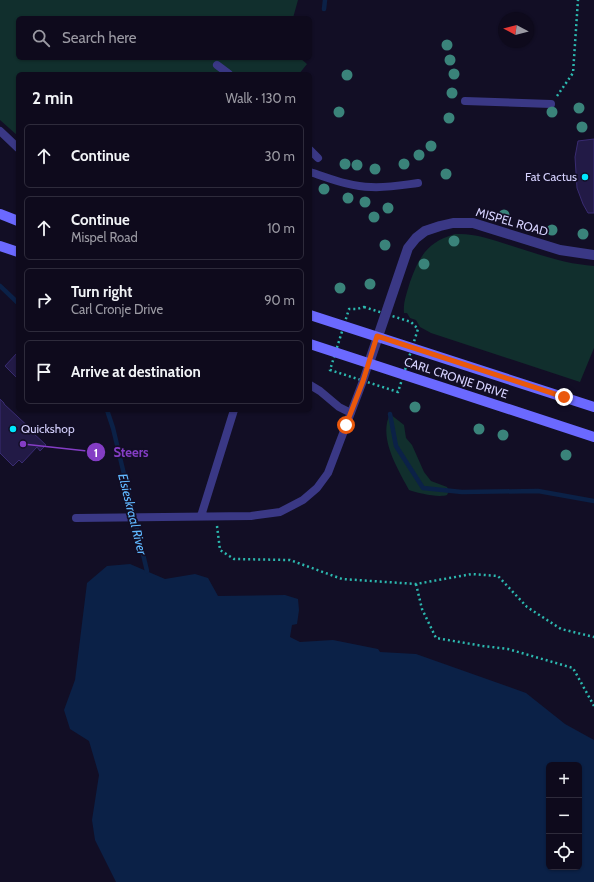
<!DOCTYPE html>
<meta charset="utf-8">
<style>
body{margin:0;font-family:Cabin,sans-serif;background:#171325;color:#f1f3f6}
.controls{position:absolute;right:12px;bottom:12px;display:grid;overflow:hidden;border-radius:6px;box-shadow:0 1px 3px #0004}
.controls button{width:36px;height:36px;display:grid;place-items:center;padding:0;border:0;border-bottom:1px solid #2e2b3b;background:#0e0a1c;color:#f1f3f6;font:20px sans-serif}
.compass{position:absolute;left:498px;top:12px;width:36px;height:36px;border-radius:50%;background:#0e0a1c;box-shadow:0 1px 3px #0004;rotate:277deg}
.stop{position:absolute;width:12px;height:12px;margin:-9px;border:3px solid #ea580c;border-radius:50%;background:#fff}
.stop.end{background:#ea580c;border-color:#fff;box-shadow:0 1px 4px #0008}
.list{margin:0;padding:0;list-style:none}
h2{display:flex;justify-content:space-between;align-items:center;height:52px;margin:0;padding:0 16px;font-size:17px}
h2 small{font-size:13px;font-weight:400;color:#9b9aa3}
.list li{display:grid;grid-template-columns:26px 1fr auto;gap:12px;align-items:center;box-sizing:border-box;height:64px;margin:0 8px 8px;padding:0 8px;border:1px solid #2e2b3b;border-radius:6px}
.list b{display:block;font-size:15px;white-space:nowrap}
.list p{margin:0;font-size:13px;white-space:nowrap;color:#9b9aa3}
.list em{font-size:13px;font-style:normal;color:#9b9aa3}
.icon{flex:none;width:22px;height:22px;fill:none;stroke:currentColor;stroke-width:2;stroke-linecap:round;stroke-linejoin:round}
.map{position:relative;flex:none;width:594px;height:882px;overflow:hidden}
.search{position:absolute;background:#0e0a1c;box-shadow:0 1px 3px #0004;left:16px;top:16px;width:296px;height:44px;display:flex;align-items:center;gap:10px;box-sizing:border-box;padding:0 14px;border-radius:6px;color:#9b9aa3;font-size:15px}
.panel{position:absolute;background:#0e0a1c;box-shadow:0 1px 3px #0004;left:16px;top:72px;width:296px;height:340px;border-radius:6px}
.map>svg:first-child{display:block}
</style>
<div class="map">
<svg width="594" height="882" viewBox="0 0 594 882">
<rect width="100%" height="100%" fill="#120e25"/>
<path fill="#112f2d" d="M 0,0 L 298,0 L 293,18 L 18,18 L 18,58 L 300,58 L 307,64 L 299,74 L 18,74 L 18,136 L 0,120 Z
M 455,234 C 474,233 491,239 509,245 C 537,254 565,264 594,266 L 594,348 L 580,382 L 431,333 L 420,327 L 416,320 L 410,318 L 407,313 L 404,313 C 403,302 407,293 410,282 C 419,257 427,242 455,234 Z
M 390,414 L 404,425 L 406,438 L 412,445 L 424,472 L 431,481 L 447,487 L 449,491 L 447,495 C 438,498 418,493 409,490 C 398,469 378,438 390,414 Z"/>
<path fill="#0b2147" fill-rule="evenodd" d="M 130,564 L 165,579 L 195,574 L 208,578 L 218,596 L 285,595 L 298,599 L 299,610 L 297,624 L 292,625 L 290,637 L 300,642 L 333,640 L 378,649 L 380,652 L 416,654 L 526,693 L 565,724 L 594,740 L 594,882 L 116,882 L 95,840 L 92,820 L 99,775 L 89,741 L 70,729 L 64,710 L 75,680 L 87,583 L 107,566 ZM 549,765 L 579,765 L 579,867 L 549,867 Z"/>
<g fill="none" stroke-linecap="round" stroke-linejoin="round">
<path stroke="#0b2147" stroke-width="4.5" d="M 324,9 L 325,0
M 0,286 L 18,303
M 107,410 L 113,428 L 147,571
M 390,414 L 396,446 L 423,488 L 462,492 L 538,491 L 594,501"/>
</g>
<path fill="#221a46" stroke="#392b72" d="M 594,139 L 594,213 L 588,213 L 583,204 L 577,188 L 575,157 L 578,141 Z
M 17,353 L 18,354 L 18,379 L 5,366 Z
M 0,399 L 4,403 L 4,404 L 32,430 L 31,431 L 46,445 L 40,451 L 37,447 L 22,463 L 19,460 L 13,466 L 0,453 Z"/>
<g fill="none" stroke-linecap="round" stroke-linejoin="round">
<path stroke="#2cb8af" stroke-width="2.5" stroke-dasharray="2 3" stroke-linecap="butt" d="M 557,96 L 573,73 L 578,0
M 364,307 L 411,322 L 418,329 L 398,392 L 330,370 L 349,309 L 357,309 Z
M 217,526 L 220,550 L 234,559 L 290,560 L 342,579 L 416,584 L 472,574 L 498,576 L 527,607 L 561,629 L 594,637
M 416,584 L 422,609 L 436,638 L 483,646 L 508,649 L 573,668 L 594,706"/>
<path stroke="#3a3885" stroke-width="8" d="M 217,65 L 229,74
M 465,101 L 551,104
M 0,131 L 18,148
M 310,150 L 318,158
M 310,172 C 329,178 350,187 371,187 C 387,188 403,185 418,183
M 310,385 L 320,391 L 339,407 L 351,413
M 201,516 L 234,410
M 76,518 L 251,516 L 280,512 L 303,500 L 317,488 L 328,473 L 363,381 L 369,363"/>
<path stroke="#3a3885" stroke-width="10" d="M 369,363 L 408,248 L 416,238 L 425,231 L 440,226 L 453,223 L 473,223 L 560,250 L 594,255"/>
<path stroke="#6b69ff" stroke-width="10" d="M 0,214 L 18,221
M 0,246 L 18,252
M 310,315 L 594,407
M 310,344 L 594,437"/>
</g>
<g fill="#3a837a">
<circle cx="447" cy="45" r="5.5"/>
<circle cx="450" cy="60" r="5.5"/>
<circle cx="454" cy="74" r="5.5"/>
<circle cx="347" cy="75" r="5.5"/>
<circle cx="452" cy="93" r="5.5"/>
<circle cx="579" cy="108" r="5.5"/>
<circle cx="339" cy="112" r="5.5"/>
<circle cx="552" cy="112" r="5.5"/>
<circle cx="449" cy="118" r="5.5"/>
<circle cx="582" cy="127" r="5.5"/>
<circle cx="431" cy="146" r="5.5"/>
<circle cx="419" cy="155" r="5.5"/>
<circle cx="345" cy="164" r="5.5"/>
<circle cx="404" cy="164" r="5.5"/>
<circle cx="357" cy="165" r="5.5"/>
<circle cx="375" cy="169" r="5.5"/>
<circle cx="446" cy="174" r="5.5"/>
<circle cx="324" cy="189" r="5.5"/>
<circle cx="348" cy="198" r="5.5"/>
<circle cx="365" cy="202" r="5.5"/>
<circle cx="388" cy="208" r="5.5"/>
<circle cx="504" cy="215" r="5.5"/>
<circle cx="374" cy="217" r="5.5"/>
<circle cx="552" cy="230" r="5.5"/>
<circle cx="583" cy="234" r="5.5"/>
<circle cx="454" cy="241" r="5.5"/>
<circle cx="385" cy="245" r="5.5"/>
<circle cx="424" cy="264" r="5.5"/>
<circle cx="370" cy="284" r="5.5"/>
<circle cx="340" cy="288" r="5.5"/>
<circle cx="415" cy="407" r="5.5"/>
<circle cx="479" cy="429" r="5.5"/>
<circle cx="503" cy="435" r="5.5"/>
<circle cx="566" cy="455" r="5.5"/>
</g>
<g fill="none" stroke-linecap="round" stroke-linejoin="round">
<path stroke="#ea580c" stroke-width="5" d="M 346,425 L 363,381 L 377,336 L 564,397"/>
</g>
<g fill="#00e6fd" stroke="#120e25" stroke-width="1.5">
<circle cx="585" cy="177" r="4"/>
<circle cx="13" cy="429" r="4"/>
</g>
<g text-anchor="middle" stroke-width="3.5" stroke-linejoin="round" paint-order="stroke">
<g font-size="12" fill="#d6d2ff" stroke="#120e25" text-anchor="end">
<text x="577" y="181">Fat Cactus</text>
<text x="21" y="433" text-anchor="start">Quickshop</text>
</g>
<g font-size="12" fill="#d6d2ff" stroke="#120e25">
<text transform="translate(512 222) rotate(16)" y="4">MISPEL ROAD</text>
<text transform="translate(456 378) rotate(18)" y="4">CARL CRONJE DRIVE</text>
</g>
<g font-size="13" font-style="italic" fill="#60b7ff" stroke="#120e25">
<text transform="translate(133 514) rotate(76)" y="5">Elsieskraal River</text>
</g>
</g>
<path fill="none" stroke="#843dc5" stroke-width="1.5" d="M23 444L96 452"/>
<g fill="#843dc5" stroke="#120e25" stroke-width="1.5">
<circle cx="23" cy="444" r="4"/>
<circle cx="96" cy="452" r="10"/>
</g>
<g font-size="12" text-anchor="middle" font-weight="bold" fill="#fff">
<text x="96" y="457">1</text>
</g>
<g font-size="13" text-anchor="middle" font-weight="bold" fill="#843dc5" stroke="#120e25" stroke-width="3.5" stroke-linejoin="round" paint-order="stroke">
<text x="131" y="457">Steers</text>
</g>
</svg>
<div class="controls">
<button>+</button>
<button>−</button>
<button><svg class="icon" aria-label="locate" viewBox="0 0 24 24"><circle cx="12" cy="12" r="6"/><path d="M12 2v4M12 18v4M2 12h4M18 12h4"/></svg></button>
</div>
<svg class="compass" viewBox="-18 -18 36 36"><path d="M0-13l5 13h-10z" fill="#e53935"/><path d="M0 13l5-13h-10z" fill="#9b9aa3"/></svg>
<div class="stop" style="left:346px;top:425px"></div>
<div class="stop end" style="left:564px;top:397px"></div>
<div class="search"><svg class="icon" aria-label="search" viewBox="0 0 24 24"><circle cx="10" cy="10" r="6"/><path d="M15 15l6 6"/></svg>Search here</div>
<section class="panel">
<h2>2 min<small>Walk · 130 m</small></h2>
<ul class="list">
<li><svg class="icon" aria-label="ahead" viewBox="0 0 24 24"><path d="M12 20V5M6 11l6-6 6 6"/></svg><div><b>Continue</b></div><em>30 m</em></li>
<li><svg class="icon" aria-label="ahead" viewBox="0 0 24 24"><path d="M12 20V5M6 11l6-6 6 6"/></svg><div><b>Continue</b><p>Mispel Road</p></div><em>10 m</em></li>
<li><svg class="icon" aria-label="right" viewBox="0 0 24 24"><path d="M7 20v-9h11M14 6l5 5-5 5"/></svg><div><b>Turn right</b><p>Carl Cronje Drive</p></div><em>90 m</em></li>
<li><svg class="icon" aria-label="arrive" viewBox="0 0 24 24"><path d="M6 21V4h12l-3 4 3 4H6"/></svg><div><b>Arrive at destination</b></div></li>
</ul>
</section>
</div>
